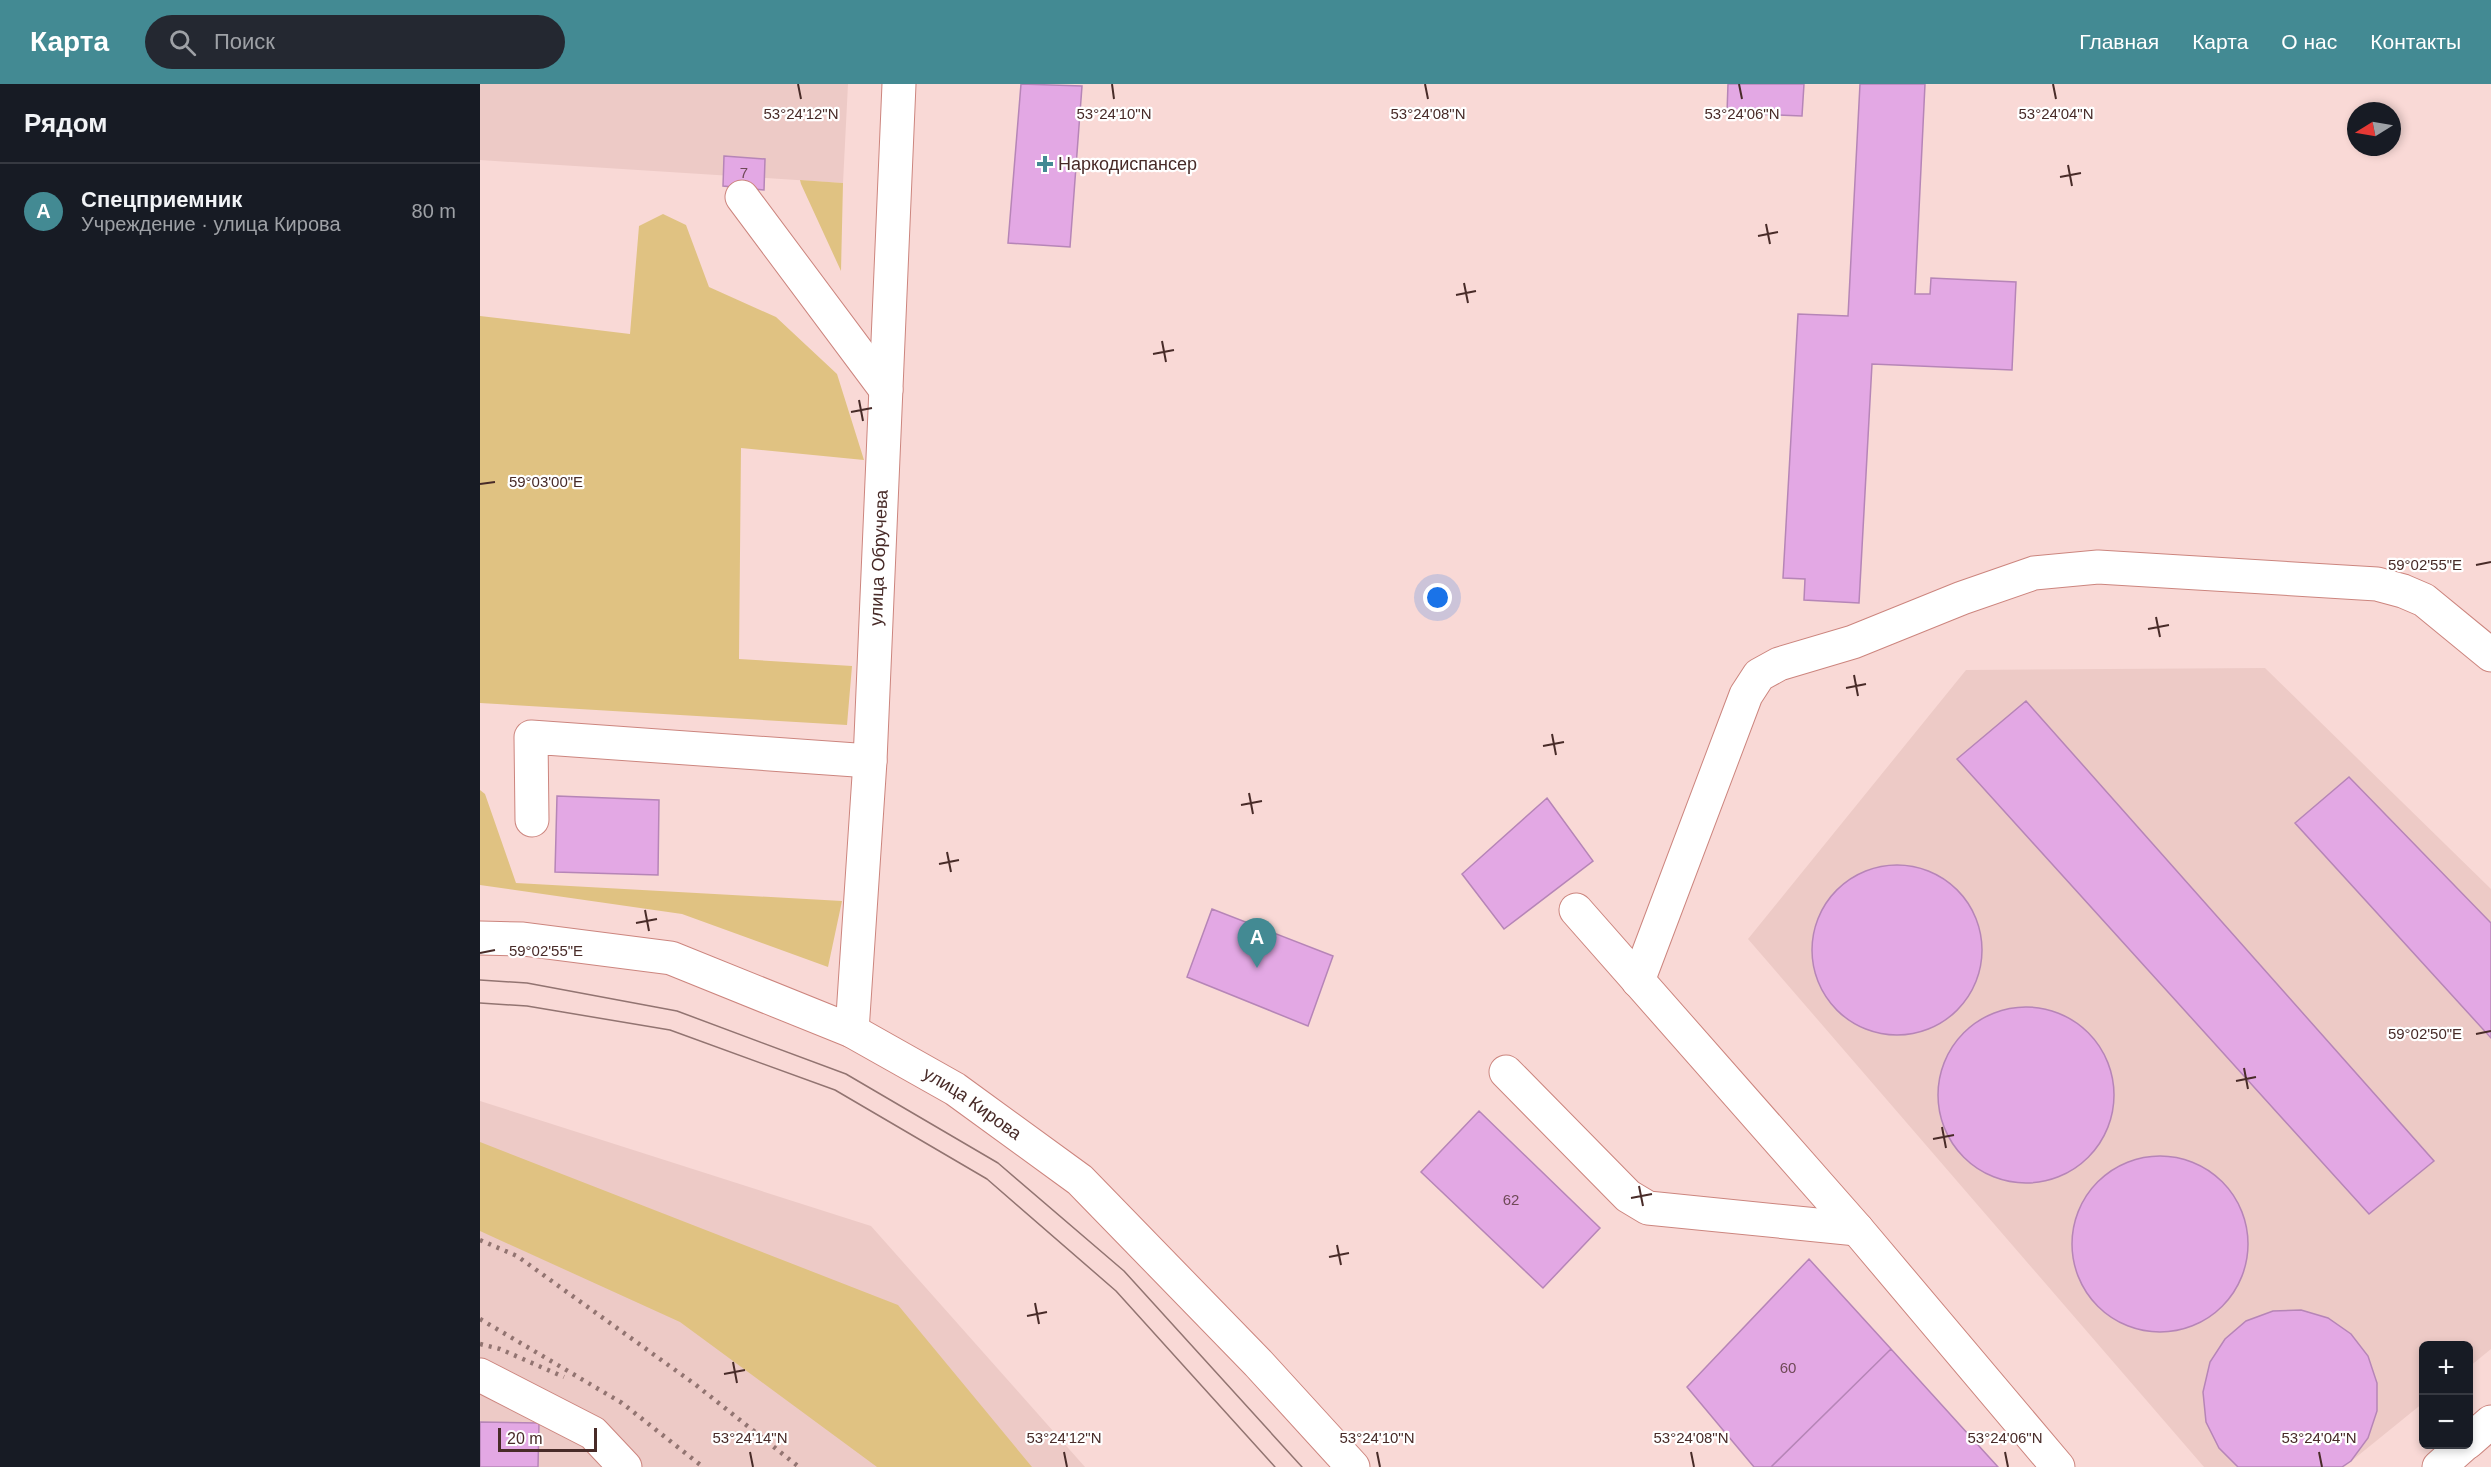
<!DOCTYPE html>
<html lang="ru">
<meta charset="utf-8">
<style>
body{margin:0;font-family:Helvetica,sans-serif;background:#242831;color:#f1f3f6}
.controls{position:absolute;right:18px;bottom:18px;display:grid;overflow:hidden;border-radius:9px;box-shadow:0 3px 9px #0003}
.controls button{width:54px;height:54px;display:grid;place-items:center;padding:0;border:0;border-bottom:2px solid #363941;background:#171b24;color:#f1f3f6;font:30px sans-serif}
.compass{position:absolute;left:1867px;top:18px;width:54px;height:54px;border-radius:50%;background:#171b24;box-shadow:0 3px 9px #0003;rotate:259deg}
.scale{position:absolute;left:18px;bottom:15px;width:99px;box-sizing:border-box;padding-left:6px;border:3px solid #482b28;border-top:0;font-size:16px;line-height:21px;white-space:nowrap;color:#482b28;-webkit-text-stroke:4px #fff;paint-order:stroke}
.you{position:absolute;left:958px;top:514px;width:21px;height:21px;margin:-15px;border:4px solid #fff;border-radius:50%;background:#1a73e8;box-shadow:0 0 0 9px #1a73e833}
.badge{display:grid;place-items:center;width:39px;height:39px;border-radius:50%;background:#438a93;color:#fff;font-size:20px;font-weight:700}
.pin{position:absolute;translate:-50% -50px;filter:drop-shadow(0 2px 3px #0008)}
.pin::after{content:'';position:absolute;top:32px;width:21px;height:18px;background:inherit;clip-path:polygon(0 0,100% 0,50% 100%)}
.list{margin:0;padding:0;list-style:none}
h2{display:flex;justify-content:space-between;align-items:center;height:78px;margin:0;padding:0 24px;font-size:26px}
h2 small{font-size:20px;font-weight:400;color:#9ea1a6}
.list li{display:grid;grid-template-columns:39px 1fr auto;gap:18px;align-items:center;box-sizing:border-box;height:96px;padding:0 24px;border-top:2px solid #363941}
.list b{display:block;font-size:22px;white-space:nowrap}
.list p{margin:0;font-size:20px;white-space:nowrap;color:#9ea1a6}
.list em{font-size:20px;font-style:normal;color:#9ea1a6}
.icon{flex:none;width:33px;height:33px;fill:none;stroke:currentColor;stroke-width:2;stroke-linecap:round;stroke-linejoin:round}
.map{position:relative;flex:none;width:2011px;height:1383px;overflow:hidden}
header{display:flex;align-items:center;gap:36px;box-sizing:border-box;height:84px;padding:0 30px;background:#438a93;color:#fff}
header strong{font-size:28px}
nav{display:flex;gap:33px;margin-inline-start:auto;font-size:21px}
.search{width:420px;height:54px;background:#242831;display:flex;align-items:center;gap:15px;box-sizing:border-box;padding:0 21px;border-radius:33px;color:#9ea1a6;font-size:22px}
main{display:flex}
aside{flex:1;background:#171b24}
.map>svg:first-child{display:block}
</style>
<header>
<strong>Карта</strong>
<div class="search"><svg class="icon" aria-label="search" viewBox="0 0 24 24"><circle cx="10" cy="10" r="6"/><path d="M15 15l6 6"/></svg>Поиск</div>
<nav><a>Главная</a><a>Карта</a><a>О нас</a><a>Контакты</a></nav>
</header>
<main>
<aside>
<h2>Рядом<small></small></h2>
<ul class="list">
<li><span class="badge">A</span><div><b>Спецприемник</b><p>Учреждение · улица Кирова</p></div><em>80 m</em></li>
</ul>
</aside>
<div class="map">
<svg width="2011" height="1383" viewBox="0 0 2011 1383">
<rect width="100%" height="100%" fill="#f9d9d6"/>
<path fill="#edcac6" d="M 0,0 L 368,0 L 363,99 L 0,76 Z
M 1785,584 L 2011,805 L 2011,1265 L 1989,1283 L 1988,1262 L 1944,1262 L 1943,1319 L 1864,1383 L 1724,1383 L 1268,855 L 1486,586 Z
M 0,1017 L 391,1142 L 605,1383 L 0,1383 Z"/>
<path fill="#e0c282" d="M 320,96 L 363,99 L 361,187 L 321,100 Z
M 183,130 L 206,141 L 229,203 L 296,233 L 357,290 L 384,376 L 261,364 L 259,575 L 372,582 L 367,641 L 0,619 L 0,232 L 150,250 L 159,142 Z
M 0,706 L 5,710 L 36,799 L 362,817 L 348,883 L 202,830 L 0,801 Z
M 0,1058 L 418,1221 L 552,1383 L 397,1383 L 200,1238 L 0,1147 Z"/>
<path fill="#e3a8e4" stroke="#b685b7" stroke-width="1.5" d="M 541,0 L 602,2 L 590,163 L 528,159 Z
M 1248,0 L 1324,0 L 1322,32 L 1247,29 Z
M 1380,0 L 1445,0 L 1435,210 L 1450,210 L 1451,194 L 1536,198 L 1532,286 L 1392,280 L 1379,519 L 1324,516 L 1325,495 L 1303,494 L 1318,230 L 1368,232 Z
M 244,72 L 285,75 L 284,106 L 243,102 Z
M 1546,617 L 1954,1077 L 1889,1130 L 1477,675 Z
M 1869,693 L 2011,839 L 2011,954 L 1815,739 Z
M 77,712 L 179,716 L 178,791 L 75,788 Z
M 1067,714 L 1113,777 L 1024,845 L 982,790 Z
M1332 866a85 85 0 1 1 170 0a85 85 0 1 1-170 0Z
M 732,825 L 853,872 L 828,942 L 707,893 Z
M1458 1011a88 88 0 1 1 176 0a88 88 0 1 1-176 0Z
M 999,1027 L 1120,1144 L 1063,1204 L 941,1088 Z
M1592 1160a88 88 0 1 1 176 0a88 88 0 1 1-176 0Z
M 1329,1175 L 1411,1265 L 1291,1383 L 1274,1383 L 1207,1303 Z
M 1821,1226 L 1848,1234 L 1871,1250 L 1888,1272 L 1897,1299 L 1897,1327 L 1888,1354 L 1871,1377 L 1862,1383 L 1758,1383 L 1739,1364 L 1726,1338 L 1723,1308 L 1730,1278 L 1745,1255 L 1766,1237 L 1793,1227 Z
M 1411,1265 L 1518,1383 L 1291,1383 Z
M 0,1338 L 59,1339 L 58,1383 L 0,1383 Z"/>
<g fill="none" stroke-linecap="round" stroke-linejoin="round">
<defs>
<g id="minor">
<path d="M 262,113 L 406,306"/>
<path d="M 52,736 L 51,653 L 390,677"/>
<path d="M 1096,826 L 1377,1145 L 1578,1383"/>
<path d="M 1158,897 L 1266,611 L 1279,591 L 1299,580 L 1373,558 L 1482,514 L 1554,489 L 1618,483 L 1897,500 L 1923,507 L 1944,516 L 2011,571"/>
<path id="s1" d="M 372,947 L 390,677 L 419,0"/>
<path d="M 1026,988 L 1148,1112 L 1168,1124 L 1377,1145"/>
<path d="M 0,1291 L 113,1349 L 145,1383"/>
<path d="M 1988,1358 L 2011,1338"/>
<path d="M 1959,1383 L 1985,1360"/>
</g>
<g id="major">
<path id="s2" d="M 0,854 L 43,855 L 191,874 L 372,947 L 475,1005 L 600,1096 L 778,1279 L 873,1383"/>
</g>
</defs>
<use href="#minor" stroke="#cc857e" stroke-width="35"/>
<use href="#major" stroke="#cc857e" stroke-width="35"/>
<use href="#minor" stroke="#fff" stroke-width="33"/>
<use href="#major" stroke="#fff" stroke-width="33"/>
<path stroke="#927471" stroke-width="1.5" d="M 0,896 L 47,899 L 197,927 L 366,990 L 518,1079 L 644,1187 L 822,1383
M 0,919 L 47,922 L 190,946 L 355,1006 L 507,1095 L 636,1207 L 795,1383"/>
<path stroke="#927471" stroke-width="4.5" stroke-dasharray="3 6" stroke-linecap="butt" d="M 0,1156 L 37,1172 L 216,1301 L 319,1383
M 0,1235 L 142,1319 L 223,1383
M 0,1260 L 20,1265 L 84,1293"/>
</g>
<path fill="none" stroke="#482b28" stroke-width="2" d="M 318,0 L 321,15M 632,0 L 634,15M 945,0 L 948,15M 1259,0 L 1262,15M 1573,0 L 1576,15M 1588,81 L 1592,102M 1580,93 L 1601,89M 1286,140 L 1290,160M 1278,152 L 1298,148M 984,199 L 988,219M 976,211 L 996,207M 682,257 L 686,278M 673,270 L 694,266M 379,316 L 383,337M 371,328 L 392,324M 0,400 L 15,398M 1996,481 L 2011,478M 1676,533 L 1680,553M 1668,545 L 1689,541M 1374,591 L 1378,612M 1366,604 L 1386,600M 1072,650 L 1076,671M 1063,662 L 1084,658M 769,709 L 773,730M 761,721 L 782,717M 467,768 L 471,788M 459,780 L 479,776M 165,826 L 169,847M 156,839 L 177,835M 0,869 L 15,866M 1996,950 L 2011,947M 1764,984 L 1768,1005M 1756,997 L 1776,993M 1462,1043 L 1466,1064M 1453,1055 L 1474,1051M 1159,1102 L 1163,1122M 1151,1114 L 1172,1110M 857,1161 L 861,1181M 849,1173 L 869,1169M 555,1219 L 559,1240M 547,1232 L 567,1228M 253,1278 L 257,1299M 244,1290 L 265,1286M 270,1368 L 273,1383M 584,1368 L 587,1383M 897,1368 L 900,1383M 1211,1368 L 1214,1383M 1525,1368 L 1528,1383M 1839,1368 L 1842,1383"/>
<path fill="#438a93" stroke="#fff" stroke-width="2" d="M562 71h6v6h6v6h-6v6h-6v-6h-6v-6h6z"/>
<g text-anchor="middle" stroke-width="4.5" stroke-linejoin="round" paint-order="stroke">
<g font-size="15" fill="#6f4a57">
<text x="264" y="94">7</text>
<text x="1031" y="1121">62</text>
<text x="1308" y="1289">60</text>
</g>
<g font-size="18" fill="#482b28" stroke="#fff" text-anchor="start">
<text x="578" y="86">Наркодиспансер</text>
</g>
<g font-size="18" fill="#482b28" stroke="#fff">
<text dy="6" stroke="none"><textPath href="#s1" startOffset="474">улица Обручева</textPath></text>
<text dy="6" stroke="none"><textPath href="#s2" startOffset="528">улица Кирова</textPath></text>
</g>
</g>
<g font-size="15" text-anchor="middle" fill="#482b28" stroke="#fff" stroke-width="4.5" stroke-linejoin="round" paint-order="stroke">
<text x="321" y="35">53°24'12"N</text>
<text x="634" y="35">53°24'10"N</text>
<text x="948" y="35">53°24'08"N</text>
<text x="1262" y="35">53°24'06"N</text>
<text x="1576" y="35">53°24'04"N</text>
<text x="66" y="403">59°03'00"E</text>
<text x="1945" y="486">59°02'55"E</text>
<text x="66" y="872">59°02'55"E</text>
<text x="1945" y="955">59°02'50"E</text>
<text x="270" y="1359">53°24'14"N</text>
<text x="584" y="1359">53°24'12"N</text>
<text x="897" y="1359">53°24'10"N</text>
<text x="1211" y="1359">53°24'08"N</text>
<text x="1525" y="1359">53°24'06"N</text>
<text x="1839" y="1359">53°24'04"N</text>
</g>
</svg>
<div class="controls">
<button>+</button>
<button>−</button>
</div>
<svg class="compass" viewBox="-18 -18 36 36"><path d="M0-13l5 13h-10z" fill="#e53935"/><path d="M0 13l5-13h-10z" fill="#9ea1a6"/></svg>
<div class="scale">20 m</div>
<div class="you"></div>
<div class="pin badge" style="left:777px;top:884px">A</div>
</div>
</main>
